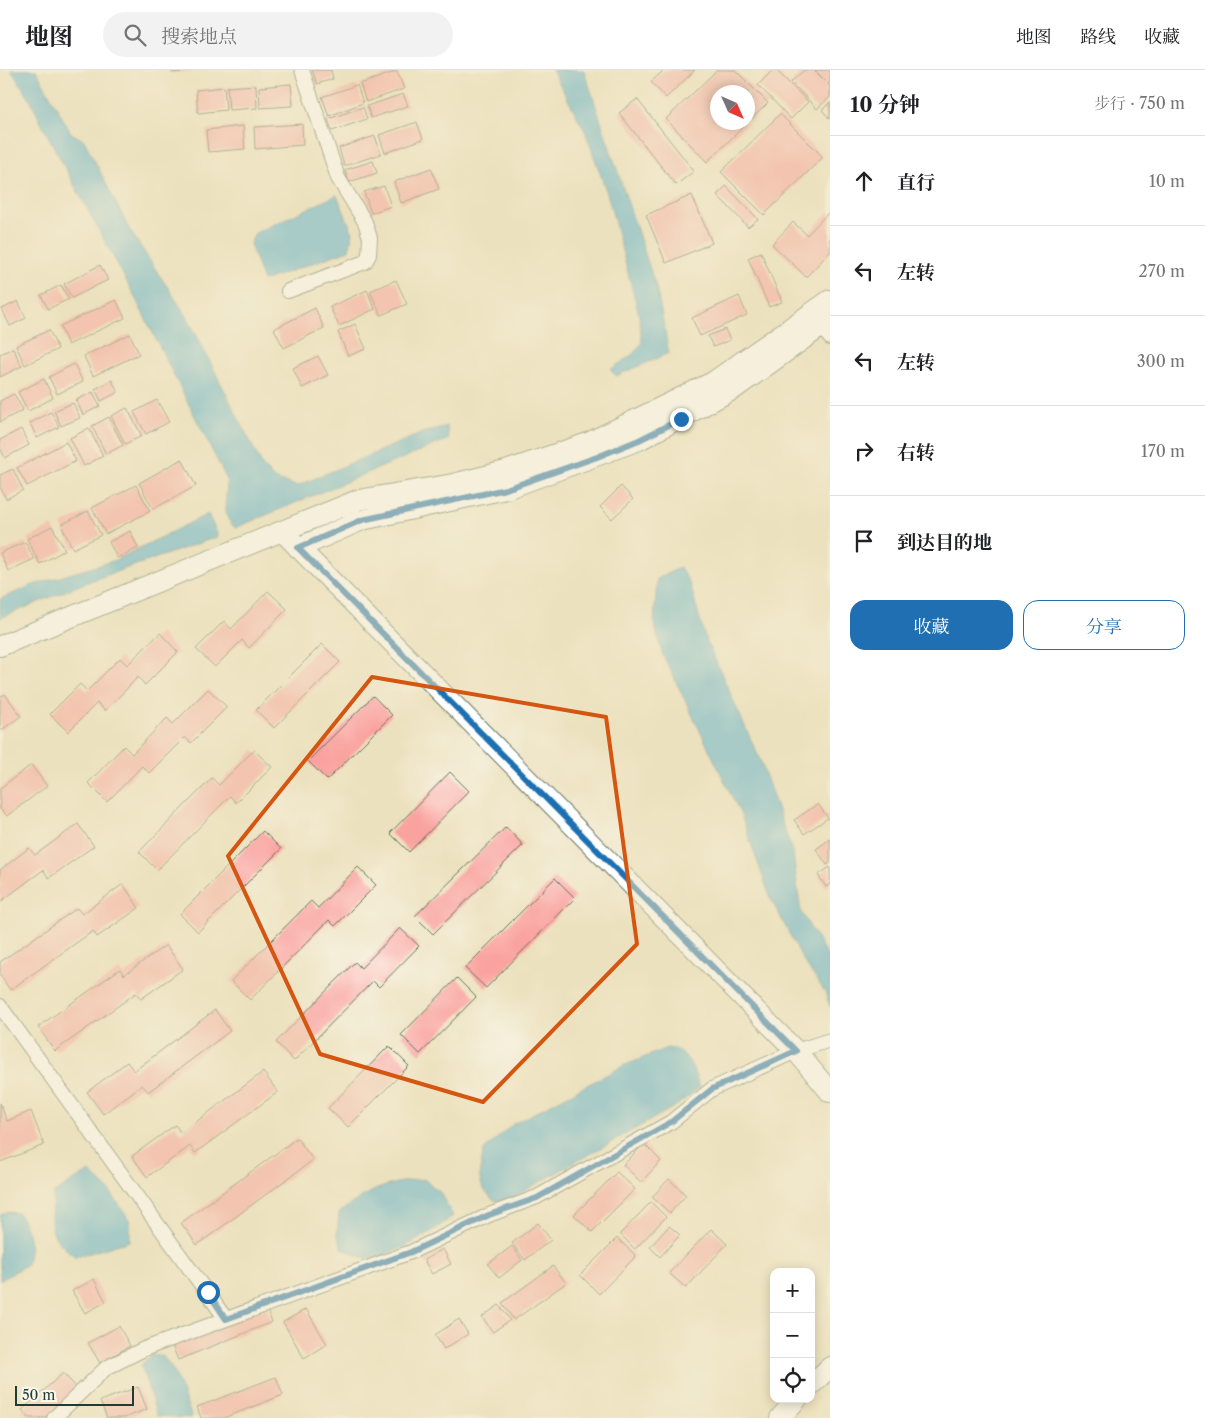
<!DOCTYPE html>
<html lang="zh">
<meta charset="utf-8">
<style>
body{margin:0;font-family:"Libre Caslon Text","Noto Serif SC",serif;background:#f2f2f2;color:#202124}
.controls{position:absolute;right:15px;bottom:15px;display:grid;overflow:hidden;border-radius:10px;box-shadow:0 2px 12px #0003}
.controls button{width:45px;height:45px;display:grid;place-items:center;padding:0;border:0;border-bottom:1px solid #e0e0e0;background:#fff;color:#202124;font:25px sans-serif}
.compass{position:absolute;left:710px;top:15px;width:45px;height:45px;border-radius:50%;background:#fff;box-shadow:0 2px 12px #0003;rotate:135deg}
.scale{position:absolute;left:15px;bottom:12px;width:119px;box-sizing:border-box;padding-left:5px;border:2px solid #1f3d34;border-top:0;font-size:14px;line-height:18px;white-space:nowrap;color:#1f3d34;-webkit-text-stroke:4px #fbf7ec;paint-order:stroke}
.stop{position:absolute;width:15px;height:15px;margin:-11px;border:4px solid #1f6fb2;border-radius:50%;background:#fff}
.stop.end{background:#1f6fb2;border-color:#fff;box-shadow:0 1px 5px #0008}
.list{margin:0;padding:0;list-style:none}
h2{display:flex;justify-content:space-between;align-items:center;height:65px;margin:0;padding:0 20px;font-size:21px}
h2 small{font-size:16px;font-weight:400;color:#757577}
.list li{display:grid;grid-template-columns:32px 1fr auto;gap:15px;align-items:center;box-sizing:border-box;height:90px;padding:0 20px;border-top:1px solid #e0e0e0}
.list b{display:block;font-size:19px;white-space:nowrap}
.list em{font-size:16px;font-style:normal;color:#757577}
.actions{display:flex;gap:10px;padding:15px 20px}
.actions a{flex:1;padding:11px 0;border:1px solid #1f6fb2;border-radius:15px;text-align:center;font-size:18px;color:#1f6fb2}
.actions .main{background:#1f6fb2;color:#fff}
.icon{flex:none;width:28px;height:28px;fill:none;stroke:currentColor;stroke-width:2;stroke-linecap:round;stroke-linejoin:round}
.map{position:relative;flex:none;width:830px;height:1348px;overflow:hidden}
header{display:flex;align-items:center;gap:30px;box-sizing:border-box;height:70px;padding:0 25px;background:#fff;border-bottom:1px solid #e0e0e0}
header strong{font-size:24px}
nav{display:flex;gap:28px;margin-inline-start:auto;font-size:18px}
.search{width:350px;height:45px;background:#f2f2f2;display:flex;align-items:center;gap:12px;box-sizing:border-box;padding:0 18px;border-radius:28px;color:#757577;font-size:19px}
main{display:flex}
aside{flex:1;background:#fff}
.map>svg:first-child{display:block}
</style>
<header>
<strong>地图</strong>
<div class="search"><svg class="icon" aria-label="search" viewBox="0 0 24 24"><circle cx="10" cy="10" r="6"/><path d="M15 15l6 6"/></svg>搜索地点</div>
<nav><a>地图</a><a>路线</a><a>收藏</a></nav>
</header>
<main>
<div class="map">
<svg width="830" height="1348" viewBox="0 0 830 1348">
<rect width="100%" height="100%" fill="#fbf7ec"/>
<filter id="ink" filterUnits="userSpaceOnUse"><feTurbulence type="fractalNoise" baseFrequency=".02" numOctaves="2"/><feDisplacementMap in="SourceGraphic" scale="10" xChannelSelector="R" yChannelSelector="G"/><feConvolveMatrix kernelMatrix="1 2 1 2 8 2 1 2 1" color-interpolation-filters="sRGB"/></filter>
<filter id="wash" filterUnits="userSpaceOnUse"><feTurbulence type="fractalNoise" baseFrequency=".0096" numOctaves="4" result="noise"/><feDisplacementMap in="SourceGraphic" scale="20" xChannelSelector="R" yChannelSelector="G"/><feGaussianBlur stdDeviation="1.12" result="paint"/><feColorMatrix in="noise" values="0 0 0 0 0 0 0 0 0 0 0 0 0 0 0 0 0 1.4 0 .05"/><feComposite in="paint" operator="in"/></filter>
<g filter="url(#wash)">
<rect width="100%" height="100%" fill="#ece1be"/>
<path fill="#55afd2" stroke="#3a7683" d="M 11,0 L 36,0 L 71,63 L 84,70 L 129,159 L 188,248 L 262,395 L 274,409 L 297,416 L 422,363 L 447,356 L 449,369 L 235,458 C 221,446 227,426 227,410 L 127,212 L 43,57 L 31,31 Z
M 552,0 L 584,0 L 657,220 L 669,283 L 616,306 L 610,300 L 633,284 L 642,273 L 639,245 L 607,123 L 585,61 Z
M 337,125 L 353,163 L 349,180 L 263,211 L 250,174 L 255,163 Z
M 208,444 L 217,463 L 217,467 L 90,511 L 0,548 L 0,529 L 33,515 L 113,491 Z
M 680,497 L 690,514 L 705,567 L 761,692 L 793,784 L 801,842 L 830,890 L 830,937 L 825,922 L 804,892 L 770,827 L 741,745 L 662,583 L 654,553 L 657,509 Z
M 667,978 C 690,980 692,998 700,1017 L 676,1036 L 506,1131 L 493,1130 L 483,1120 L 479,1105 L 484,1080 L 513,1054 L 623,996 Z
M 89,1101 L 109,1120 L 130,1150 L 130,1171 L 76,1187 C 47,1166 49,1156 54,1123 Z
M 424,1109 L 441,1123 L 453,1146 C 438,1159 387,1190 367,1188 C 359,1187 349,1181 342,1178 L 337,1163 L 339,1143 C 368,1120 387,1112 424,1109 Z
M 6,1142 L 18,1143 C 30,1161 32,1172 27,1194 L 0,1211 L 0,1145 Z
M 151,1285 L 163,1286 L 175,1303 L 192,1348 L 157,1346 L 141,1295 Z"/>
<g id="blocks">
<path fill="#faa29f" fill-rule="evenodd" d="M 172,0 L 192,0 L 192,1 L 172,3 Z
M 312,0 L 331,0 L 333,9 L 317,14 Z
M 664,0 L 695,0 L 666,28 L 651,12 Z
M 717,0 L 735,0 L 768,33 L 707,92 L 666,49 ZM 718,22 L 748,22 L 748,52 L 718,52 Z
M 773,0 L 776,0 L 808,32 L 791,49 L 758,15 Z
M 804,0 L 814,0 L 825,11 L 815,0 L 830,0 L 830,12 L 828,14 L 830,16 L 830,27 L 817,39 L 791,12 Z
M 397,1 L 404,19 L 366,32 L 360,14 Z
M 291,14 L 293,36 L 260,38 L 259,17 Z
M 256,15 L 257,38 L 229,40 L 227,17 Z
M 357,15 L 363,33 L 329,46 L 322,27 Z
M 224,17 L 226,40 L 198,43 L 196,20 Z
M 403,24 L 408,36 L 371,48 L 367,36 Z
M 637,29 L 694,101 L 676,115 L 619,43 Z
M 830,32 L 830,49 L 822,40 Z
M 363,37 L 367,49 L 332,61 L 328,49 Z
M 780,44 L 823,87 L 764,145 L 721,102 Z
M 417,52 L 423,69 L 385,83 L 379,65 Z
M 302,54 L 303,75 L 255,79 L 254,57 Z
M 243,56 L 245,79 L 208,82 L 206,60 Z
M 375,66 L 381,84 L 344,96 L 339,78 Z
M 373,91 L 377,103 L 349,112 L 345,100 Z
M 431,98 L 439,119 L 401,133 L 394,112 Z
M 384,116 L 391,136 L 371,143 L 364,122 Z
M 726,116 L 758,149 L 748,157 L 717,125 Z
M 692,125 L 712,173 L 666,193 L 646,145 Z
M 830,141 L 830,182 L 806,207 L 772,174 L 793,152 L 807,165 Z
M 761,182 L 782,232 L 769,237 L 748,188 Z
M 100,195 L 108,210 L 72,228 L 64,214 Z
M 396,210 L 407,234 L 381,245 L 370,221 Z
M 61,215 L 69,229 L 48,239 L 41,225 Z
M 367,220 L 375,239 L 339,256 L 330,237 Z
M 739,226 L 747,245 L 700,266 L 692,248 Z
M 116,230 L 125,248 L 68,275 L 60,256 Z
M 18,231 L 26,248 L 10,256 L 2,239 Z
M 315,238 L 324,258 L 284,278 L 274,259 Z
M 355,254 L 366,279 L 348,286 L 338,262 Z
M 725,259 L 730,270 L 713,277 L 708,266 Z
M 49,260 L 58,279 L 25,295 L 16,276 Z
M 130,264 L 139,284 L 93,306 L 84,286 Z
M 13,278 L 22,296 L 0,307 L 0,284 Z
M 318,286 L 328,305 L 302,318 L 293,298 Z
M 74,294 L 83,312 L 57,324 L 49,307 Z
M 44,309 L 53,328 L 28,341 L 18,322 Z
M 112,310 L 118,322 L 101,331 L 95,319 Z
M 93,322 L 100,336 L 83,345 L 76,330 Z
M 14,324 L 23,340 L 0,352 L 0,331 Z
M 157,330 L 169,352 L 146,364 L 134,342 Z
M 73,333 L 80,348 L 61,356 L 54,341 Z
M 127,338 L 142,366 L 125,374 L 111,346 Z
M 51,342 L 59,357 L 37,368 L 30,353 Z
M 109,347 L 123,375 L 106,384 L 92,356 Z
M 89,358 L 103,386 L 84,396 L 70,368 Z
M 21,359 L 29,375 L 5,388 L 0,378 L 0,370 Z
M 66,372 L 76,391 L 27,416 L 17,398 Z
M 182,389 L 196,416 L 153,439 L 139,413 Z
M 13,399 L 23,420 L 6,429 L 0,417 L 0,405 Z
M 136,415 L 150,441 L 106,464 L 92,438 Z
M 621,416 L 633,429 L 612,449 L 600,437 Z
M 88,441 L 101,465 L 73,479 L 61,455 Z
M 52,456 L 65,480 L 40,494 L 27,469 Z
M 130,461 L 138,478 L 117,488 L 109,472 Z
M 25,472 L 34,489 L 8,501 L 0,483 Z
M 268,521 L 287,539 L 249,578 L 242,570 L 215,597 L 196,579 L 224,551 L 231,559 Z
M 160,563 L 178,582 L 145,615 L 138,607 L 105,641 L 97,633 L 68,662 L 50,644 L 80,614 L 87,621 L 120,588 L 127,595 Z
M 322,574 L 340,592 L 274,658 L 256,640 Z
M 208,619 L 227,637 L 191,673 L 185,667 L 149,703 L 142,696 L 107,732 L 88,713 L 124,676 L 132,684 L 167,648 L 173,654 Z
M 5,624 L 21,646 L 0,661 L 0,627 Z
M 373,626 L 392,645 L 327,710 L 308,691 Z
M 254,680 L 272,697 L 236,733 L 230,726 L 157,800 L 139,782 L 212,708 L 219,715 Z
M 31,695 L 47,716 L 7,746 L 0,739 L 0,718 Z
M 450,702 L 469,721 L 409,782 L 390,763 Z
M 818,734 L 828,748 L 804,764 L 794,750 Z
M 78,754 L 94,776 L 49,808 L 43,800 L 0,832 L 0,800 L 29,778 L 35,785 Z
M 506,757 L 523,775 L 433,864 L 415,846 Z
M 263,761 L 281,779 L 198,862 L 180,844 Z
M 830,769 L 830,793 L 827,795 L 816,779 Z
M 358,797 L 376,815 L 335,856 L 329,850 L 250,930 L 231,911 L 311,831 L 318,838 Z
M 830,797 L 830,814 L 826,817 L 818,805 Z
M 555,808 L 575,828 L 486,918 L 465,898 Z
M 123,814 L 139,838 L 97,867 L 93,861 L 10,920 L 0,905 L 0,892 L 77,838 L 82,844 Z
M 400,858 L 419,876 L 379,917 L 373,911 L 294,991 L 276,972 L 355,892 L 361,898 Z
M 166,875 L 183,899 L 141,929 L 136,923 L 55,981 L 38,957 L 120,899 L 124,905 Z
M 457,908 L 476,927 L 420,984 L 401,965 Z
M 215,940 L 230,961 L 148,1022 L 142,1015 L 103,1044 L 87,1022 L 127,992 L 134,1001 Z
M 389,976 L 409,996 L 348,1057 L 328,1038 Z
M 263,1002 L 278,1022 L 195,1083 L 190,1076 L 147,1107 L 132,1086 L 175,1055 L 181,1063 Z
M 0,1033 L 7,1051 L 31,1041 L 44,1075 L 0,1092 Z
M 297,1068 L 313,1090 L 197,1175 L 181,1153 Z
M 644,1074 L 661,1091 L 641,1112 L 623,1095 Z
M 617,1102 L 635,1119 L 592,1162 L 574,1145 Z
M 669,1109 L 686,1125 L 670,1143 L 652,1127 Z
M 651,1132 L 666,1147 L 635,1179 L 620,1164 Z
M 538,1153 L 551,1170 L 525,1190 L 512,1173 Z
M 669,1156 L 680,1165 L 660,1187 L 650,1177 Z
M 711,1159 L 727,1174 L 686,1218 L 669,1203 Z
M 617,1168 L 636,1186 L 599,1224 L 580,1205 Z
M 512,1176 L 522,1190 L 499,1208 L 488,1194 Z
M 443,1179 L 451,1194 L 432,1204 L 424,1190 Z
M 553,1196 L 566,1213 L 514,1250 L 502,1233 Z
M 94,1209 L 106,1232 L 85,1243 L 72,1221 Z
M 499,1235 L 510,1250 L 493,1262 L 482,1247 Z
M 266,1237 L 272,1252 L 178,1290 L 172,1275 Z
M 306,1239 L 327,1274 L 304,1288 L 283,1252 Z
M 459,1249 L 468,1264 L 444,1279 L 435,1265 Z
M 119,1256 L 130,1276 L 100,1293 L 88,1273 Z
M 63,1303 L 77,1318 L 44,1348 L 29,1348 L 22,1340 Z
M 276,1307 L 283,1325 L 224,1348 L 201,1348 L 197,1337 Z
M 138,1317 L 147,1339 L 124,1348 L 107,1348 L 100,1331 Z"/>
</g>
</g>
<g filter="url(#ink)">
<use href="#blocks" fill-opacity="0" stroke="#677664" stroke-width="1"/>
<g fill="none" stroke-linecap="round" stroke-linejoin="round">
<defs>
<path id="street" d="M 288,221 L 365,192 L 369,185 L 370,168 L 365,152 L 338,108 L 302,0
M 822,257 L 830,268
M 0,936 L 226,1249
M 54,1348 L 106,1298 L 144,1279 L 411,1182 L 489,1145 L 537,1127 L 671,1052 L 712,1019 L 796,981 L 830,970"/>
<path id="secondary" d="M 283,462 L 796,981 L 830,1022
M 298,478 L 362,450 L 506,419 L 639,370 L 734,319 L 830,250
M 0,576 L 358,430 L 453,414 L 506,401 L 588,373 L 713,312 L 830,230
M 811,1315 L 830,1297
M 780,1348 L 797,1329"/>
</defs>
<use href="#street" stroke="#677664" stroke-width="16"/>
<use href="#secondary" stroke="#677664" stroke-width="22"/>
<use href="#street" stroke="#fff" stroke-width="14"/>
<use href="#secondary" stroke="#fff" stroke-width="20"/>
</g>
</g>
<g fill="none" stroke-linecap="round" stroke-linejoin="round" filter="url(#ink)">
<path stroke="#1f6fb2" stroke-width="6" d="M 208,1222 L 226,1249 L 411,1182 L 489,1145 L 537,1128 L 671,1052 L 712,1019 L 796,981 L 298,478 L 362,450 L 506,419 L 597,387 L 639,370 L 681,349"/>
</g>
<path d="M0 0H830V1348H0ZM 372,607 L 606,647 L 637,874 L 483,1032 L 320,984 L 228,786 Z" fill="#ece1be" fill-opacity=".55" fill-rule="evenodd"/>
<path fill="none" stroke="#d45610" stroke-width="4" stroke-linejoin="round" d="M 372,607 L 606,647 L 637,874 L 483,1032 L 320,984 L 228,786 Z"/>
</svg>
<div class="controls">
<button>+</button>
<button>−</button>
<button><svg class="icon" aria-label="locate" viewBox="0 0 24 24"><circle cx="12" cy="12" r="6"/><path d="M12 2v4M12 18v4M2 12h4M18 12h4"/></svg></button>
</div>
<svg class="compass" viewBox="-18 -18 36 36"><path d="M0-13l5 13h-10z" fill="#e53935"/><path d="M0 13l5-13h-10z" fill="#757577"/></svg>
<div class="scale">50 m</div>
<div class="stop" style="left:208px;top:1222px"></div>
<div class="stop end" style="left:681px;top:349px"></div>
</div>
<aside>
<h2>10 分钟<small>步行 · 750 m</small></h2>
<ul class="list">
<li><svg class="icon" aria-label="ahead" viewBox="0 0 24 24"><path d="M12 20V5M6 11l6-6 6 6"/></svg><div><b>直行</b></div><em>10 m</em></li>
<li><svg class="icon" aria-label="left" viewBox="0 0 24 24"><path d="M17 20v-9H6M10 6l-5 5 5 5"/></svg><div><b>左转</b></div><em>270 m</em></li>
<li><svg class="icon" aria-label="left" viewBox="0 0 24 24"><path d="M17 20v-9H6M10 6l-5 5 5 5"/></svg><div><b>左转</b></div><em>300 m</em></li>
<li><svg class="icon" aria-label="right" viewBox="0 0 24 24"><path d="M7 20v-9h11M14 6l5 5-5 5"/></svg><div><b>右转</b></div><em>170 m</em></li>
<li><svg class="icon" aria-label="arrive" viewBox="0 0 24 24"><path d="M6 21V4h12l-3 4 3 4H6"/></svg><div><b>到达目的地</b></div></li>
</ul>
<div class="actions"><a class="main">收藏</a><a>分享</a></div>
</aside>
</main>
